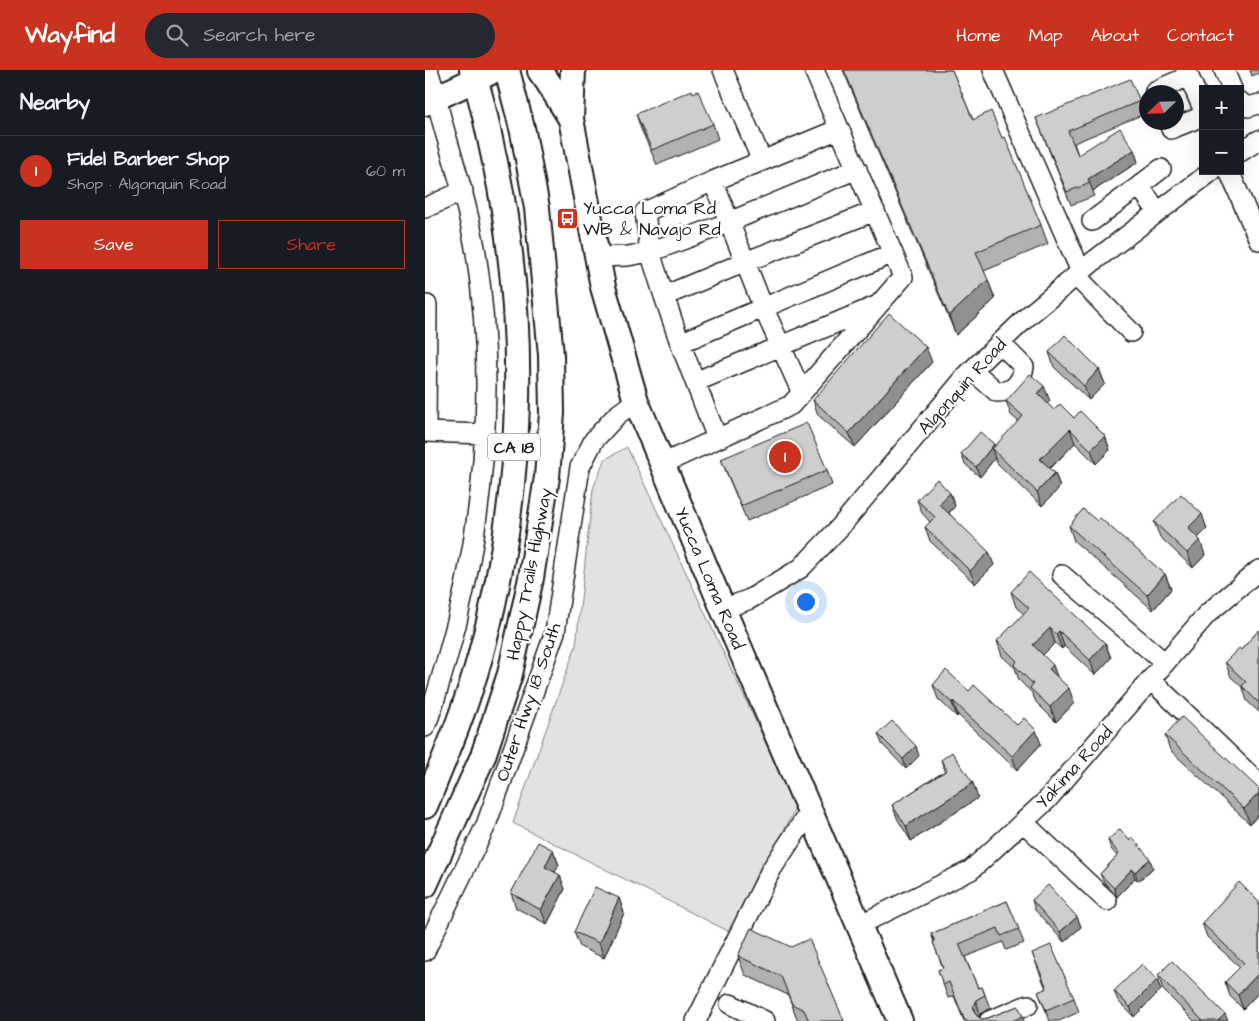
<!DOCTYPE html>
<meta charset="utf-8">
<style>
body{margin:0;font-family:"Architects Daughter",sans-serif;background:#242831;color:#f1f3f6}
.controls{position:absolute;right:15px;top:15px;display:grid;overflow:hidden;border-radius:0px;box-shadow:0 5px 20px #0002}
.controls button{width:45px;height:45px;display:grid;place-items:center;padding:0;border:0;border-bottom:1px solid #363941;background:#171b24;color:#f1f3f6;font:25px sans-serif}
.compass{position:absolute;left:714px;top:15px;width:45px;height:45px;border-radius:50%;background:#171b24;box-shadow:0 5px 20px #0002;rotate:247deg}
.you{position:absolute;left:380px;top:531px;width:18px;height:18px;margin:-12px;border:4px solid #fff;border-radius:50%;background:#1a73e8;box-shadow:0 0 0 8px #1a73e833}
.badge{display:grid;place-items:center;width:32px;height:32px;border-radius:50%;background:#c8321e;color:#fff;font-size:16px;font-weight:700}
.pin{position:absolute;translate:-50% -50%;border:2px solid #fff;box-shadow:0 1px 5px #0006}
.list{margin:0;padding:0;list-style:none}
h2{display:flex;justify-content:space-between;align-items:center;height:65px;margin:0;padding:0 20px;font-size:21px}
h2 small{font-size:16px;font-weight:400;color:#9ea1a6}
.list li{display:grid;grid-template-columns:32px 1fr auto;gap:15px;align-items:center;box-sizing:border-box;height:70px;padding:0 20px;border-top:1px solid #363941}
.list b{display:block;font-size:19px;white-space:nowrap}
.list p{margin:0;font-size:16px;white-space:nowrap;color:#9ea1a6}
.list em{font-size:16px;font-style:normal;color:#9ea1a6}
.actions{display:flex;gap:10px;padding:15px 20px}
.actions a{flex:1;padding:11px 0;border:1px solid #c8321e;border-radius:0px;text-align:center;font-size:18px;color:#c8321e}
.actions .main{background:#c8321e;color:#fff}
.icon{flex:none;width:28px;height:28px;fill:none;stroke:currentColor;stroke-width:2;stroke-linecap:round;stroke-linejoin:round}
.map{position:relative;flex:none;width:834px;height:951px;overflow:hidden}
header{display:flex;align-items:center;gap:30px;box-sizing:border-box;height:70px;padding:0 25px;background:#c8321e;color:#fff}
header strong{font-size:24px}
nav{display:flex;gap:28px;margin-inline-start:auto;font-size:18px}
.search{width:350px;height:45px;background:#242831;display:flex;align-items:center;gap:12px;box-sizing:border-box;padding:0 18px;border-radius:28px;color:#9ea1a6;font-size:19px}
main{display:flex}
aside{flex:1;background:#171b24}
.map>svg:first-child{display:block}
</style>
<header>
<strong>Wayfind</strong>
<div class="search"><svg class="icon" aria-label="search" viewBox="0 0 24 24"><circle cx="10" cy="10" r="6"/><path d="M15 15l6 6"/></svg>Search here</div>
<nav><a>Home</a><a>Map</a><a>About</a><a>Contact</a></nav>
</header>
<main>
<aside>
<h2>Nearby<small></small></h2>
<ul class="list">
<li><span class="badge">1</span><div><b>Fidel Barber Shop</b><p>Shop · Algonquin Road</p></div><em>60 m</em></li>
</ul>
<div class="actions"><a class="main">Save</a><a>Share</a></div>
</aside>
<div class="map">
<svg width="834" height="951" viewBox="0 0 834 951">
<rect width="100%" height="100%" fill="#fff"/>
<filter id="ink" filterUnits="userSpaceOnUse"><feTurbulence type="fractalNoise" baseFrequency=".02" numOctaves="2"/><feDisplacementMap in="SourceGraphic" scale="10" xChannelSelector="R" yChannelSelector="G"/><feConvolveMatrix kernelMatrix="1 2 1 2 8 2 1 2 1" color-interpolation-filters="sRGB"/></filter>
<g filter="url(#ink)">
<path fill="#e2e2e2" stroke="#7f7f7f" d="M 202,377 L 371,737 L 307,863 L 88,753 L 151,575 L 168,419 L 179,390 Z"/>
<g fill="none" stroke-linecap="round" stroke-linejoin="round">
<defs>
<path id="minor" d="M 298,0 L 337,91 L 414,59
M 568,0 L 656,202
M 761,0 L 778,39
M 799,0 L 807,19
M 731,22 L 730,21 L 764,6
M 815,32 L 823,37 L 834,34
M 744,52 L 746,59 L 778,46
M 815,82 L 834,70
M 804,101 L 834,170
M 288,111 L 337,91
M 714,116 L 736,99
M 0,138 L 38,121
M 450,141 L 320,192 L 239,226 L 255,273 L 468,183
M 667,151 L 714,116 L 733,142
M 172,187 L 203,186 L 225,182 L 297,155 L 432,99
M 651,206 L 706,262
M 239,226 L 225,182 L 220,142 L 288,111 L 338,237 L 377,323
M 0,235 L 2,235 L 1,362
M 255,273 L 292,368
M 547,300 L 572,322 C 590,322 596,312 599,297 L 575,273
M 270,312 L 451,236
M 0,362 L 59,364
M 237,394 L 366,335 L 478,207 L 389,0
M 637,505 L 740,593
M 298,539 L 325,529 L 376,498 L 415,457 L 542,305 L 575,273 L 603,246 L 670,190 L 787,101
M 726,610 L 830,710
M 0,657 C 9,636 14,614 21,592 C 59,463 72,317 51,183 C 44,142 32,102 20,62 C 14,41 10,21 3,0
M 598,752 L 682,831
M 434,855 L 546,800 L 622,730 L 782,544 L 834,500
M 0,881 L 61,755 L 130,562 L 155,397 L 169,370 L 192,345 L 211,331
M 305,934 L 340,951
M 271,951 L 346,800 L 385,741
M 564,951 L 603,935"/>
<path id="major" d="M 148,0 L 146,49 L 178,217 L 211,331 L 298,539 L 475,951
M 115,1 L 123,12 L 146,49
M 0,33 L 64,3
M 0,736 C 20,687 41,638 55,587 C 99,428 104,252 70,92 C 63,61 58,30 47,0
M 0,815 L 58,686 L 85,604 L 106,508 L 122,407 L 127,343 L 126,285 L 119,211 L 112,138 L 98,62 L 82,0"/>
</defs>
<use href="#minor" stroke="#1c1c1c" stroke-width="22"/>
<use href="#major" stroke="#1c1c1c" stroke-width="28"/>
<use href="#minor" stroke="#fff" stroke-width="19"/>
<use href="#major" stroke="#fff" stroke-width="24"/>
</g>
<path fill="#b1b1b1" stroke="#1c1c1c" d="M 418,0 L 527,0 L 548,50 L 577,68 L 616,155 L 623,174 L 559,201 L 570,229 L 531,265 Z
M 825,0 L 834,0 L 834,3 L 827,6 Z
M 268,23 L 288,54 L 293,69 L 232,95 L 216,59 L 211,44 Z
M 715,31 L 719,44 L 649,73 L 653,85 L 709,80 L 713,92 L 668,121 L 669,126 L 646,135 L 611,48 Z
M 624,282 L 674,299 L 680,314 L 664,330 L 629,297 Z
M 507,292 L 430,377 L 393,345 L 388,330 Z
M 581,331 L 625,331 L 622,333 L 629,340 L 649,348 L 680,366 L 685,380 L 671,394 L 650,373 L 625,399 L 630,403 L 635,417 L 617,436 L 572,393 L 570,388 L 555,407 L 540,394 L 536,384 L 570,376 L 594,352 L 586,345 Z
M 296,389 L 402,400 L 407,415 L 322,451 L 302,404 Z
M 525,423 L 530,436 L 524,443 L 569,495 L 550,514 L 505,471 L 500,457 L 505,452 L 497,443 L 492,430 Z
M 672,451 L 740,504 L 746,519 L 728,540 L 649,471 L 644,456 Z
M 729,452 L 782,459 L 773,468 L 780,485 L 768,498 L 735,467 Z
M 586,522 L 680,573 L 686,588 L 670,605 L 639,576 L 637,579 L 630,573 L 618,585 L 649,633 L 631,652 L 611,632 L 607,623 L 594,610 L 590,598 L 577,586 L 572,571 L 599,544 L 591,537 Z
M 834,560 L 834,642 L 822,631 L 818,618 L 806,607 L 800,592 L 816,580 Z
M 508,615 L 544,621 L 592,655 L 616,674 L 592,700 L 533,645 L 532,647 L 513,629 Z
M 453,664 L 494,686 L 481,699 L 457,674 Z
M 740,665 L 834,719 L 834,744 L 825,754 L 745,680 Z
M 516,690 L 553,728 L 486,771 L 473,750 L 467,735 L 520,701 Z
M 683,770 L 728,798 L 713,811 L 710,808 L 692,827 L 679,812 L 675,804 L 692,786 L 686,779 Z
M 128,780 L 134,795 L 130,802 L 140,819 L 122,854 L 91,838 L 86,823 Z
M 194,828 L 199,843 L 179,888 L 155,877 L 149,862 Z
M 607,830 L 652,847 L 656,857 L 639,872 L 610,840 Z
M 582,831 L 599,873 L 581,880 L 578,872 L 540,887 L 553,918 L 557,917 L 565,938 L 555,944 L 554,947 L 557,949 L 563,948 L 593,936 L 599,951 L 539,951 L 529,926 L 523,928 L 513,900 L 518,898 L 508,872 L 509,872 L 506,864 Z
M 834,832 L 834,922 L 818,939 L 805,926 L 800,912 L 815,897 L 782,867 L 777,853 Z
M 326,858 L 419,951 L 373,951 L 363,925 L 320,905 L 313,886 Z
M 607,883 L 649,928 L 654,942 L 634,951 L 625,951 L 613,922 L 621,919 Z
M 733,905 L 803,951 L 769,951 L 738,920 Z
M 732,910 L 736,920 L 709,947 L 693,931 L 689,921 Z"/>
<path fill="#909090" stroke="#1c1c1c" d="M 709,80 L 713,92 L 668,121 L 663,109 Z
M 563,210 L 570,229 L 531,265 L 524,246 Z
M 501,277 L 507,292 L 430,377 L 424,363 Z
M 674,299 L 680,314 L 664,330 L 659,316 Z
M 619,316 L 625,331 L 618,338 L 613,324 Z
M 645,359 L 650,373 L 620,403 L 615,389 Z
M 680,366 L 685,380 L 671,394 L 666,380 Z
M 569,374 L 573,384 L 567,379 L 570,388 L 555,407 L 551,397 Z
M 630,403 L 635,417 L 617,436 L 612,422 Z
M 525,423 L 530,436 L 519,448 L 514,434 Z
M 777,444 L 782,459 L 768,473 L 763,458 Z
M 775,470 L 780,485 L 768,498 L 762,483 Z
M 564,482 L 569,495 L 550,514 L 545,501 Z
M 740,504 L 746,519 L 728,540 L 722,525 Z
M 625,558 L 630,573 L 613,590 L 608,575 Z
M 634,561 L 639,576 L 637,579 L 631,564 Z
M 680,573 L 686,588 L 670,605 L 665,590 Z
M 628,595 L 633,609 L 624,599 Z
M 644,618 L 649,633 L 631,652 L 625,637 Z
M 528,631 L 533,645 L 532,647 L 527,633 Z
M 611,660 L 616,674 L 592,700 L 587,686 Z
M 491,676 L 494,686 L 481,699 L 478,689 Z
M 548,713 L 553,728 L 486,771 L 481,756 Z
M 834,723 L 834,744 L 825,754 L 819,739 Z
M 128,780 L 134,795 L 125,811 L 120,797 Z
M 725,789 L 728,798 L 713,811 L 710,802 Z
M 707,799 L 710,808 L 692,827 L 689,818 Z
M 135,805 L 140,819 L 122,854 L 116,840 Z
M 194,828 L 199,843 L 179,888 L 174,873 Z
M 652,847 L 656,857 L 639,872 L 635,862 Z
M 832,905 L 834,911 L 834,922 L 818,939 L 813,925 Z
M 732,910 L 736,920 L 709,947 L 705,937 Z
M 551,930 L 555,944 L 553,949 L 549,941 L 548,936 Z
M 800,944 L 803,951 L 793,951 Z"/>
<path fill="#cecece" stroke="#1c1c1c" d="M 419,0 L 527,0 L 548,50 L 566,41 L 577,68 L 580,67 L 616,155 L 551,182 L 563,210 L 524,246 Z
M 705,9 L 715,31 L 643,61 L 653,85 L 695,58 L 709,80 L 663,109 L 665,113 L 642,122 L 611,48 Z
M 267,20 L 268,23 L 273,21 L 288,54 L 227,80 L 211,44 Z
M 464,243 L 501,277 L 424,363 L 388,330 Z
M 640,265 L 674,299 L 659,316 L 624,282 Z
M 605,304 L 619,316 L 613,324 L 629,340 L 635,334 L 649,348 L 655,341 L 680,366 L 666,380 L 645,359 L 615,389 L 630,403 L 612,422 L 567,379 L 598,346 L 581,331 Z
M 382,353 L 402,400 L 316,436 L 296,389 Z
M 555,362 L 569,374 L 551,397 L 536,384 Z
M 512,409 L 525,423 L 514,434 L 564,482 L 545,501 L 500,457 L 510,447 L 492,430 Z
M 756,424 L 777,444 L 763,458 L 775,470 L 762,483 L 729,452 Z
M 658,439 L 672,451 L 675,448 L 740,504 L 722,525 L 644,456 Z
M 604,502 L 680,573 L 665,590 L 634,561 L 631,564 L 625,558 L 608,575 L 628,595 L 624,599 L 644,618 L 625,637 L 605,618 L 608,614 L 589,595 L 592,591 L 572,571 L 604,538 L 586,522 Z
M 834,560 L 834,633 L 817,616 L 821,612 L 800,592 L 814,578 L 816,580 Z
M 521,600 L 544,621 L 549,615 L 592,655 L 599,648 L 611,660 L 587,686 L 528,631 L 527,633 L 508,615 Z
M 757,647 L 834,719 L 834,723 L 819,739 L 740,665 Z
M 467,651 L 491,676 L 478,689 L 453,664 Z
M 527,682 L 548,713 L 481,756 L 467,735 L 522,700 L 516,690 Z
M 695,759 L 704,770 L 707,767 L 725,789 L 710,802 L 707,799 L 689,818 L 675,804 L 694,784 L 683,770 Z
M 113,772 L 128,780 L 120,797 L 135,805 L 116,840 L 86,823 Z
M 814,812 L 834,832 L 834,904 L 833,906 L 832,905 L 813,925 L 800,912 L 819,893 L 777,853 Z
M 623,815 L 652,847 L 635,862 L 607,830 Z
M 170,817 L 194,828 L 174,873 L 149,862 Z
M 582,831 L 594,859 L 576,866 L 573,858 L 534,874 L 553,918 L 557,917 L 560,925 L 551,930 L 548,936 L 549,941 L 552,946 L 557,949 L 563,948 L 593,936 L 598,946 L 587,951 L 540,951 L 524,912 L 518,915 L 513,900 L 518,898 L 508,872 L 510,871 L 506,864 Z
M 326,858 L 366,877 L 384,869 L 419,951 L 384,951 L 379,940 L 367,934 L 356,906 L 313,886 Z
M 626,875 L 649,928 L 621,940 L 613,922 L 622,918 L 607,883 Z
M 747,891 L 800,944 L 793,951 L 778,951 L 733,905 Z
M 717,894 L 732,910 L 705,937 L 689,921 Z"/>
</g>
<defs>
<symbol id="bus-square" viewBox="-11 -11 22 22"><rect x="-9" y="-9" width="18" height="18" rx="4" fill="#c8321e" stroke="#fff"/><path d="M-5-6H5V4H4V6H2V4H-2V6H-4V4H-5ZM-3.5-4V0h7V-4ZM-3.5 1.2v1.5H-2V1.2ZM2 1.2v1.5H3.5V1.2Z" fill="#fff"/></symbol>
</defs>
<g fill-rule="evenodd">
<use href="#bus-square" x="130" y="136" width="25" height="25"/>
</g>
<g text-anchor="middle" stroke-width="4.5" stroke-linejoin="round" paint-order="stroke">
<rect fill="#fff" stroke="#606060" stroke-width="1" x="63" y="363.5" width="52" height="27" rx="4"/>
<g font-size="16" font-weight="bold" fill="#1c1c1c">
<text x="89" y="383">CA 18</text>
</g>
<g font-size="18" fill="#1c1c1c" stroke="#fff" text-anchor="start">
<text x="158" y="144">Yucca Loma Rd<tspan x="158" dy="21">WB &amp; Navajo Rd</tspan></text>
</g>
<g font-size="18" fill="#1c1c1c" stroke="#fff">
<text transform="translate(537 316) rotate(-48)" y="6">Algonquin Road</text>
<text transform="translate(104 504) rotate(-79)" y="6">Happy Trails Highway</text>
<text transform="translate(285 508) rotate(67)" y="6">Yucca Loma Road</text>
<text transform="translate(103 632) rotate(-71)" y="6">Outer Hwy 18 South</text>
<text transform="translate(649 697) rotate(-48)" y="6">Yakima Road</text>
</g>
</g>
</svg>
<div class="controls">
<button>+</button>
<button>−</button>
</div>
<svg class="compass" viewBox="-18 -18 36 36"><path d="M0-13l5 13h-10z" fill="#e53935"/><path d="M0 13l5-13h-10z" fill="#9ea1a6"/></svg>
<div class="you"></div>
<div class="pin badge" style="left:360px;top:387px">1</div>
</div>
</main>
